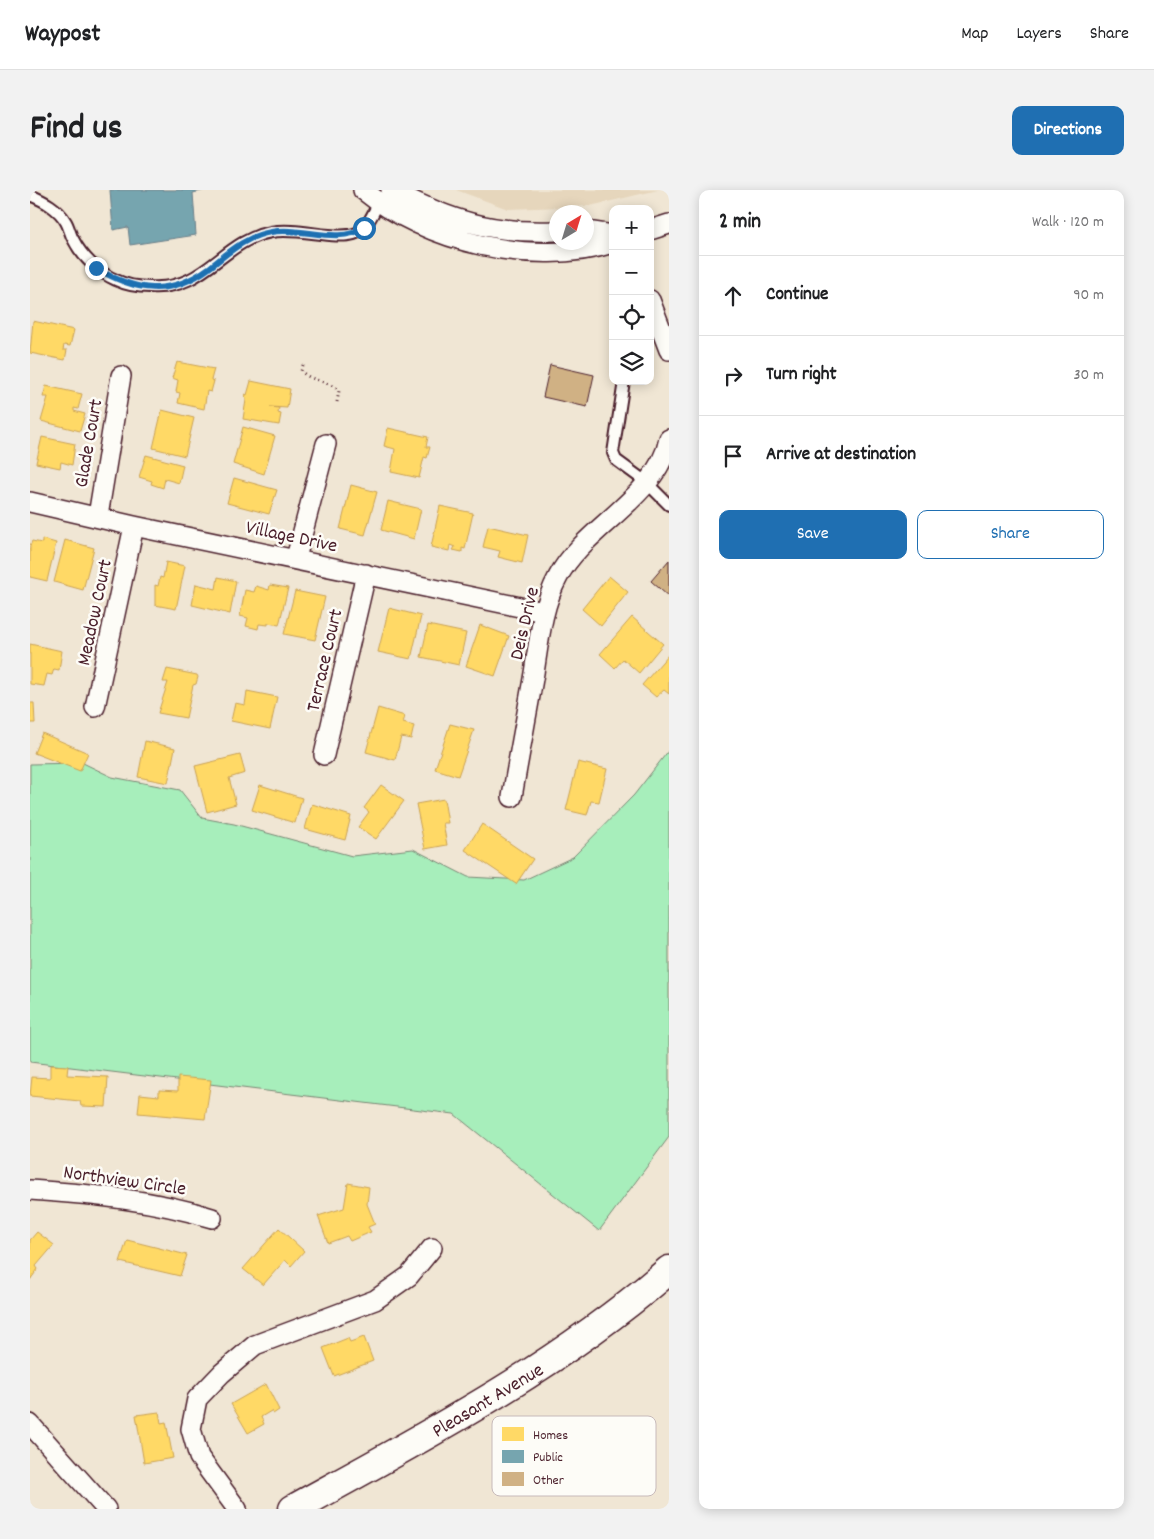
<!DOCTYPE html>
<meta charset="utf-8">
<style>
body{margin:0;font-family:Dekko,sans-serif;background:#f2f2f2;color:#202124}
.controls{position:absolute;right:15px;top:15px;display:grid;overflow:hidden;border-radius:10px;box-shadow:0 2px 12px #0003}
.controls button{width:45px;height:45px;display:grid;place-items:center;padding:0;border:0;border-bottom:1px solid #e0e0e0;background:#fff;color:#202124;font:25px sans-serif}
.compass{position:absolute;left:519px;top:15px;width:45px;height:45px;border-radius:50%;background:#fff;box-shadow:0 2px 12px #0003;rotate:38deg}
.stop{position:absolute;width:15px;height:15px;margin:-11px;border:4px solid #1f6fb2;border-radius:50%;background:#fff}
.stop.end{background:#1f6fb2;border-color:#fff;box-shadow:0 1px 5px #0008}
.list{margin:0;padding:0;list-style:none}
h2{display:flex;justify-content:space-between;align-items:center;height:65px;margin:0;padding:0 20px;font-size:21px}
h2 small{font-size:16px;font-weight:400;color:#757577}
.list li{display:grid;grid-template-columns:32px 1fr auto;gap:15px;align-items:center;box-sizing:border-box;height:80px;padding:0 20px;border-top:1px solid #e0e0e0}
.list b{display:block;font-size:19px;white-space:nowrap}
.list em{font-size:16px;font-style:normal;color:#757577}
.actions{display:flex;gap:10px;padding:15px 20px}
.actions a{flex:1;padding:11px 0;border:1px solid #1f6fb2;border-radius:10px;text-align:center;font-size:18px;color:#1f6fb2}
.actions .main{background:#1f6fb2;color:#fff}
.icon{flex:none;width:28px;height:28px;fill:none;stroke:currentColor;stroke-width:2;stroke-linecap:round;stroke-linejoin:round}
.map{position:relative;flex:none;width:639px;height:1319px;overflow:hidden;border-radius:10px}
header{display:flex;align-items:center;gap:30px;box-sizing:border-box;height:70px;padding:0 25px;background:#fff;border-bottom:1px solid #e0e0e0}
header strong{font-size:24px}
nav{display:flex;gap:28px;margin-inline-start:auto;font-size:18px}
.intro{display:flex;align-items:center;justify-content:space-between;box-sizing:border-box;height:120px;padding:0 30px}
h1{margin:0;font-size:35px}
.button{padding:12px 22px;border-radius:10px;background:#1f6fb2;color:#fff;font-size:18px;font-weight:700}
main{display:flex;gap:30px;padding:0 30px}
aside{flex:1;background:#fff;border-radius:10px;box-shadow:0 2px 12px #0003}
.map>svg:first-child{display:block}
</style>
<header>
<strong>Waypost</strong>
<nav><a>Map</a><a>Layers</a><a>Share</a></nav>
</header>
<div class="intro"><h1>Find us</h1><a class="button">Directions</a></div>
<main>
<div class="map">
<svg width="639" height="1319" viewBox="0 0 639 1319">
<rect width="100%" height="100%" fill="#f0e6d4"/>
<filter id="ink" filterUnits="userSpaceOnUse"><feTurbulence type="fractalNoise" baseFrequency=".02" numOctaves="2"/><feDisplacementMap in="SourceGraphic" scale="10" xChannelSelector="R" yChannelSelector="G"/><feConvolveMatrix kernelMatrix="1 2 1 2 8 2 1 2 1" color-interpolation-filters="sRGB"/></filter>
<g filter="url(#ink)">
<path fill="#e6d6bc" d="M 426,0 L 628,0 L 560,16 L 478,19 Z"/>
<path fill="#a7eebb" stroke="#788673" d="M 639,560 L 639,947 L 569,1041 L 424,924 L 0,872 L 0,574 L 53,573 L 82,587 L 150,600 L 172,628 L 204,634 L 322,666 L 383,659 L 438,687 L 494,690 L 543,667 L 604,605 Z"/>
<path fill="#ffd966" stroke="#c9a154" d="M 3,131 L 44,140 L 40,156 L 34,155 L 33,160 L 37,160 L 35,170 L 0,163 Z
M 147,172 L 184,179 L 181,190 L 184,191 L 181,202 L 177,201 L 174,219 L 148,213 L 150,203 L 146,202 L 148,190 L 142,188 Z
M 221,191 L 260,199 L 257,218 L 240,217 L 249,218 L 248,223 L 251,224 L 249,235 L 213,229 L 216,210 L 215,204 L 217,205 Z
M 16,196 L 52,204 L 48,219 L 44,218 L 44,221 L 55,224 L 50,241 L 11,231 L 18,207 L 13,207 Z
M 132,220 L 164,228 L 155,266 L 123,258 Z
M 213,237 L 245,246 L 234,284 L 203,274 Z
M 358,238 L 398,247 L 396,257 L 400,257 L 397,268 L 394,267 L 389,288 L 361,282 L 365,259 L 354,256 Z
M 12,247 L 45,254 L 42,275 L 31,272 L 30,278 L 6,273 Z
M 116,265 L 153,275 L 149,293 L 135,289 L 133,298 L 121,294 L 122,291 L 109,287 Z
M 204,288 L 247,300 L 239,324 L 197,313 Z
M 321,295 L 347,302 L 335,345 L 310,339 Z
M 358,311 L 391,319 L 384,349 L 351,340 Z
M 410,316 L 443,323 L 435,359 L 432,358 L 432,362 L 423,360 L 425,357 L 420,355 L 419,361 L 401,357 Z
M 458,336 L 498,345 L 492,373 L 468,367 L 470,361 L 453,357 Z
M 12,349 L 26,353 L 17,391 L 0,387 L 0,356 L 2,351 L 12,353 Z
M 35,350 L 64,358 L 53,400 L 24,392 Z
M 136,372 L 155,376 L 146,419 L 125,415 L 125,395 L 128,396 L 130,387 L 133,388 Z
M 579,386 L 598,402 L 571,436 L 552,419 Z
M 188,387 L 206,391 L 200,424 L 162,415 L 166,394 L 186,399 Z
M 240,395 L 258,398 L 249,435 L 238,433 L 238,435 L 229,434 L 228,439 L 216,436 L 218,428 L 210,426 L 215,400 L 224,402 L 226,396 L 239,400 Z
M 265,401 L 295,407 L 285,450 L 254,444 Z
M 359,418 L 391,426 L 381,469 L 348,462 Z
M 602,427 L 633,454 L 609,483 L 593,469 L 585,478 L 570,464 Z
M 398,435 L 436,443 L 429,475 L 391,467 Z
M 450,435 L 479,446 L 465,486 L 436,476 Z
M 0,454 L 32,461 L 29,480 L 24,479 L 22,485 L 17,484 L 14,496 L 0,494 Z
M 639,464 L 639,504 L 634,500 L 626,507 L 612,495 Z
M 137,479 L 167,485 L 168,487 L 166,494 L 163,495 L 156,528 L 128,523 L 138,492 L 133,492 Z
M 217,501 L 247,507 L 240,539 L 201,531 L 205,513 L 215,515 Z
M 0,513 L 4,513 L 5,533 L 0,533 Z
M 348,518 L 375,526 L 373,533 L 384,536 L 381,549 L 371,547 L 365,570 L 336,562 Z
M 420,534 L 444,540 L 428,586 L 405,579 Z
M 12,543 L 58,563 L 50,581 L 4,563 Z
M 115,551 L 145,558 L 138,593 L 108,587 Z
M 210,565 L 215,583 L 199,588 L 206,614 L 177,622 L 165,576 Z
M 548,572 L 577,579 L 569,612 L 561,611 L 557,625 L 536,620 Z
M 230,595 L 272,608 L 265,633 L 222,620 Z
M 351,595 L 374,611 L 346,649 L 328,637 L 339,622 L 334,618 Z
M 414,609 L 418,633 L 413,633 L 417,655 L 395,659 L 386,614 Z
M 282,614 L 321,626 L 315,650 L 275,639 Z
M 452,634 L 503,669 L 486,694 L 435,660 Z
M 20,875 L 38,876 L 37,885 L 78,887 L 76,917 L 51,916 L 50,911 L 0,906 L 2,887 L 20,888 Z
M 148,887 L 181,890 L 175,929 L 108,923 L 110,904 L 129,906 L 129,900 L 148,901 Z
M 318,993 L 339,997 L 337,1014 L 345,1034 L 338,1037 L 341,1042 L 320,1051 L 317,1046 L 298,1053 L 288,1026 L 314,1018 Z
M 249,1038 L 274,1061 L 261,1076 L 255,1070 L 233,1095 L 213,1079 Z
M 7,1042 L 24,1055 L 6,1076 L 8,1079 L 0,1090 L 0,1050 Z
M 97,1050 L 157,1065 L 150,1086 L 90,1072 Z
M 334,1147 L 343,1171 L 304,1186 L 293,1158 L 318,1148 L 320,1152 Z
M 236,1194 L 249,1220 L 243,1224 L 241,1221 L 231,1227 L 234,1234 L 218,1243 L 201,1214 Z
M 129,1222 L 131,1233 L 136,1232 L 143,1268 L 114,1273 L 106,1225 Z"/>
<path fill="#76a5af" stroke="#697d87" d="M 80,0 L 175,0 L 163,3 L 166,45 L 100,55 L 98,37 L 83,40 Z"/>
<path fill="#d0b184" stroke="#4a1f2b" d="M 520,175 L 564,185 L 557,217 L 513,207 Z
M 639,370 L 639,407 L 621,391 Z"/>
<g fill="none" stroke-linecap="round" stroke-linejoin="round">
<defs>
<path id="service" d="M 0,5 C 14,11 28,18 36,32 C 39,37 40,44 43,49 C 52,67 68,82 86,90 C 96,95 109,97 120,97 C 175,101 192,51 241,42 C 267,37 304,50 324,44 C 337,40 343,23 349,12
M 594,191 L 583,263 L 586,270 L 616,292 L 639,315"/>
<path id="minor" d="M 333,0 C 396,52 504,78 583,53
M 361,0 C 418,30 462,44 526,41
M 620,40 L 639,34
M 556,41 L 583,45
M 620,110 L 639,160
M 0,312 L 104,336 L 514,422
M 68,326 L 91,186
M 266,368 L 296,254
M 65,517 L 104,336
M 294,565 L 336,384
M 482,607 C 489,565 497,524 504,483 C 509,451 512,416 528,387 C 553,338 629,306 639,249
M 0,1000 C 60,1004 125,1010 182,1028
M 0,1234 L 76,1319
M 207,1319 L 169,1267 L 161,1239 L 167,1209 L 192,1183 L 225,1155 L 345,1110 L 379,1086 L 402,1058"/>
<path id="primary" d="M 263,1319 C 394,1247 526,1178 639,1080"/>
</defs>
<use href="#service" stroke="#4a1f2b" stroke-width="14"/>
<use href="#minor" stroke="#4a1f2b" stroke-width="22"/>
<use href="#primary" stroke="#4a1f2b" stroke-width="31"/>
<path stroke="#4a1f2b" stroke-width="3" stroke-dasharray="1 4" stroke-linecap="butt" d="M 273,175 L 271,181 C 281,192 299,190 309,201 L 307,212"/>
<use href="#service" stroke="#fdfcf7" stroke-width="10"/>
<use href="#minor" stroke="#fdfcf7" stroke-width="19"/>
<use href="#primary" stroke="#fdfcf7" stroke-width="28"/>
</g>
</g>
<g fill="none" stroke-linecap="round" stroke-linejoin="round" filter="url(#ink)">
<path stroke="#1f6fb2" stroke-width="6" d="M 66,78 C 106,102 140,107 179,78 C 198,63 216,46 241,42 C 271,36 307,55 334,38"/>
</g>
<g text-anchor="middle" stroke-width="5" stroke-linejoin="round" paint-order="stroke">
<g font-size="20" fill="#4a1f2b" stroke="#fdfcf7">
<text transform="translate(57 253) rotate(-80)" y="7">Glade Court</text>
<text transform="translate(262 345) rotate(12)" y="7">Village Drive</text>
<text transform="translate(63 422) rotate(-78)" y="7">Meadow Court</text>
<text transform="translate(493 433) rotate(-77)" y="7">Deis Drive</text>
<text transform="translate(293 470) rotate(-77)" y="7">Terrace Court</text>
<text transform="translate(95 989) rotate(8)" y="7">Northview Circle</text>
<text transform="translate(457 1209) rotate(-31)" y="7">Pleasant Avenue</text>
</g>
</g>
<rect x="462" y="1226" width="164" height="80" rx="8" fill="#fdfcf7" stroke="#c7baba" stroke-width="1"/>
<rect x="472" y="1237" width="22" height="14" fill="#ffd966"/>
<rect x="472" y="1260" width="22" height="13" fill="#76a5af"/>
<rect x="472" y="1282" width="22" height="14" fill="#d0b184"/>
<g font-size="14" fill="#4a1f2b">
<text x="503" y="1249">Homes</text>
<text x="503" y="1271">Public</text>
<text x="503" y="1294">Other</text>
</g>
</svg>
<div class="controls">
<button>+</button>
<button>−</button>
<button><svg class="icon" aria-label="locate" viewBox="0 0 24 24"><circle cx="12" cy="12" r="6"/><path d="M12 2v4M12 18v4M2 12h4M18 12h4"/></svg></button>
<button><svg class="icon" aria-label="layers" viewBox="0 0 24 24"><path d="M12 4l9 5-9 5-9-5zM3 14l9 5 9-5"/></svg></button>
</div>
<svg class="compass" viewBox="-18 -18 36 36"><path d="M0-13l5 13h-10z" fill="#e53935"/><path d="M0 13l5-13h-10z" fill="#757577"/></svg>
<div class="stop" style="left:334px;top:38px"></div>
<div class="stop end" style="left:66px;top:78px"></div>
</div>
<aside>
<h2>2 min<small>Walk · 120 m</small></h2>
<ul class="list">
<li><svg class="icon" aria-label="ahead" viewBox="0 0 24 24"><path d="M12 20V5M6 11l6-6 6 6"/></svg><div><b>Continue</b></div><em>90 m</em></li>
<li><svg class="icon" aria-label="right" viewBox="0 0 24 24"><path d="M7 20v-9h11M14 6l5 5-5 5"/></svg><div><b>Turn right</b></div><em>30 m</em></li>
<li><svg class="icon" aria-label="arrive" viewBox="0 0 24 24"><path d="M6 21V4h12l-3 4 3 4H6"/></svg><div><b>Arrive at destination</b></div></li>
</ul>
<div class="actions"><a class="main">Save</a><a>Share</a></div>
</aside>
</main>
